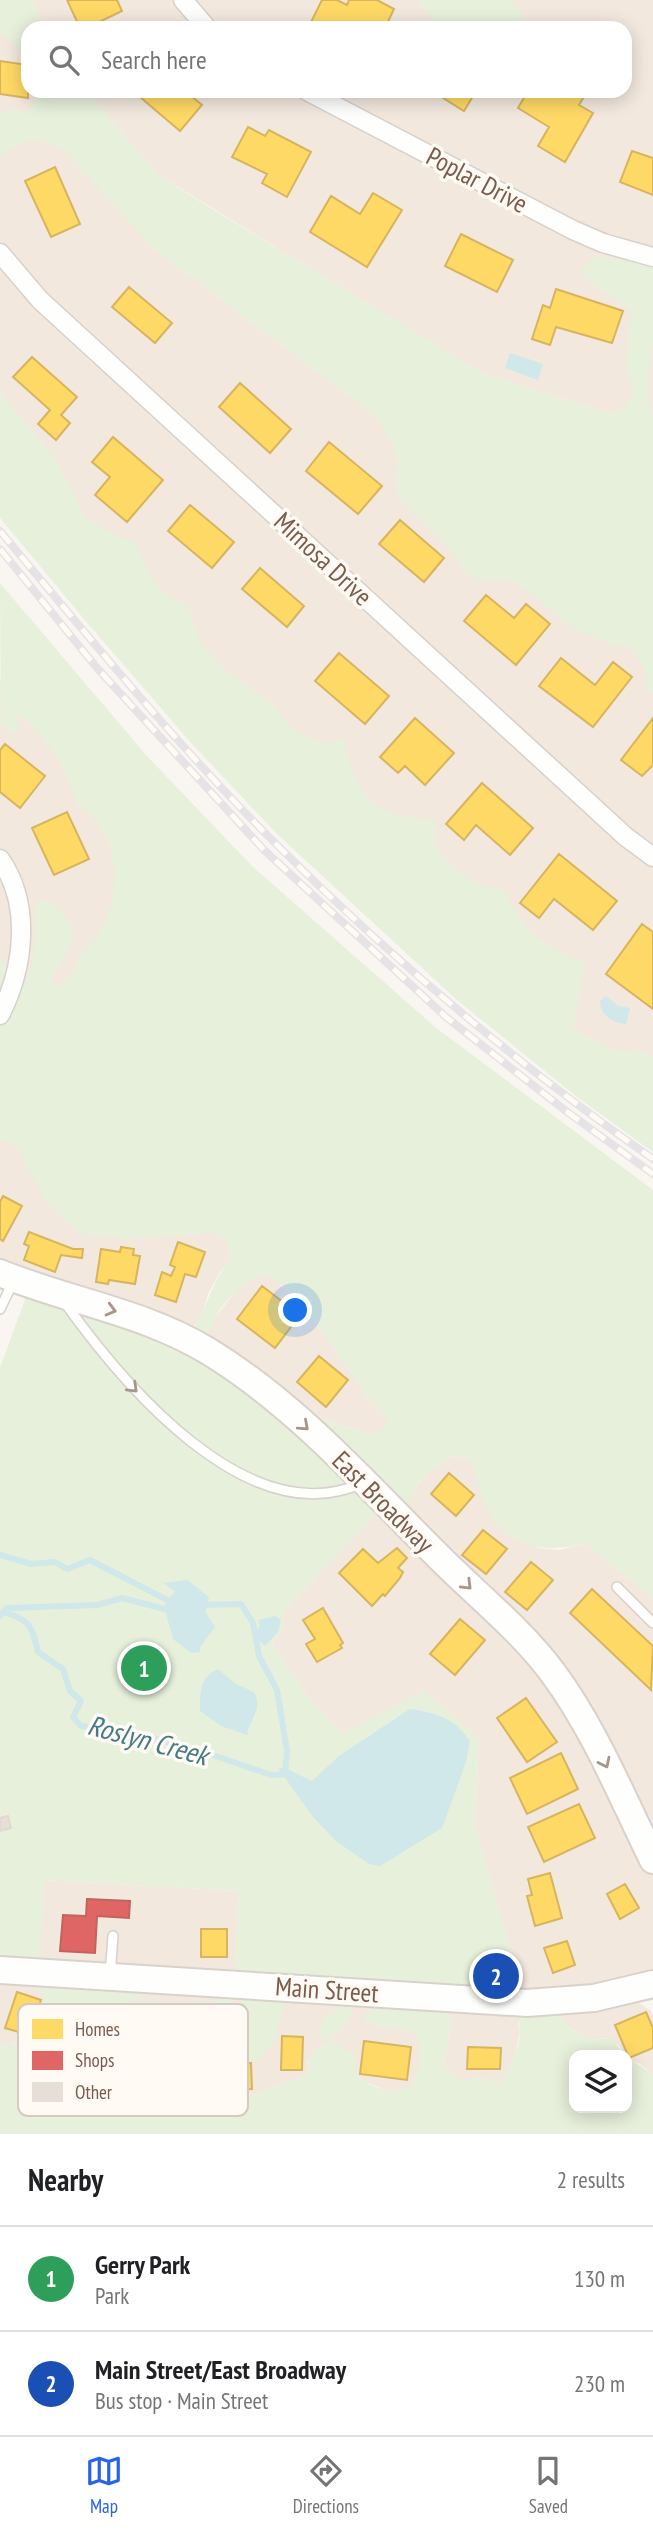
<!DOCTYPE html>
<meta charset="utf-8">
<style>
body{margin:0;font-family:"PT Sans Narrow",sans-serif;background:#f2f2f2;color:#202124}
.controls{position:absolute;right:21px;bottom:21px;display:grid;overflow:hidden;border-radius:14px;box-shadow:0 4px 18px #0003}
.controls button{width:63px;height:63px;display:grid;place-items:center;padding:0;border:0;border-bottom:2px solid #e0e0e0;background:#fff;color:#202124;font:35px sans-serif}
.you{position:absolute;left:296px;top:1311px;width:24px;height:24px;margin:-18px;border:5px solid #fff;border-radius:50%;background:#1a73e8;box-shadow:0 0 0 10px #1a73e833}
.badge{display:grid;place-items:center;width:46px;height:46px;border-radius:50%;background:#2563eb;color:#fff;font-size:23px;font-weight:700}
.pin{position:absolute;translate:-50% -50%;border:4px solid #fff;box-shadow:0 2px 7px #0006}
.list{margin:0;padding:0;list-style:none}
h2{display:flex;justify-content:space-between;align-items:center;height:91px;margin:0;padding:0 28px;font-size:30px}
h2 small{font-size:23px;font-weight:400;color:#757577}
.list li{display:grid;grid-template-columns:46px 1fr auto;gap:21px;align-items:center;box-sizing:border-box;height:105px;padding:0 28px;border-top:2px solid #e0e0e0}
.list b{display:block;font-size:26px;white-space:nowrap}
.list p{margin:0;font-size:23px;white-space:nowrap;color:#757577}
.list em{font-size:23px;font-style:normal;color:#757577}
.icon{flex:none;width:38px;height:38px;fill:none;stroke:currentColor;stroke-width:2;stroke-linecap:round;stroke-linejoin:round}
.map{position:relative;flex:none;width:653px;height:2134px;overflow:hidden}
.search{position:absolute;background:#fff;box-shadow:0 4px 18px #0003;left:21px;right:21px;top:21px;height:77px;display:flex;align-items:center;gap:18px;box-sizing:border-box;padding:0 24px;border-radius:21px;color:#757577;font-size:26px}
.sheet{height:301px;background:#fff}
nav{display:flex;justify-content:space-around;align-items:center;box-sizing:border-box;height:98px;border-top:2px solid #e0e0e0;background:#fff;font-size:19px;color:#757577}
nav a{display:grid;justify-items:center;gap:4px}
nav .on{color:#2563eb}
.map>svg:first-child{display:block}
</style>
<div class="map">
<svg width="653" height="2134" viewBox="0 0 653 2134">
<rect width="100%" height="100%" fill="#f9f5f0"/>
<path fill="#f2e8de" d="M 0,0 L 653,0 L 653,431 L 610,413 L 486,375 L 443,350 L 157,174 L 86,91 L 625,91 L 625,28 L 28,28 L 28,91 L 53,91 L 153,248 L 653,625 L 653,1087 L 575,1042 L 0,473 Z
M 0,678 L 117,809 L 131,871 L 45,1201 L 59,1213 L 139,1239 L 217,1232 L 227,1241 L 233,1258 L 220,1272 L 208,1294 L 204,1309 L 195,1325 L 197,1332 L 212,1327 L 213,1320 L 240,1286 L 255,1276 L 267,1274 L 299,1299 L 369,1399 L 387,1415 L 388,1423 L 384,1431 L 374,1435 L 305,1414 L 0,1273 Z
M 451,1456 L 468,1458 L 479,1477 L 483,1496 L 502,1530 L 539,1548 L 560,1550 L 586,1543 L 653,1598 L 653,1984 L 639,2003 L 651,2011 L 653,2018 L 653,2074 L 639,2063 L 629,2061 L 618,2044 L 606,2038 L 590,2040 L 571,2029 L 560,2017 L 562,2009 L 518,2022 L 520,2032 L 514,2059 L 500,2084 L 481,2078 L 459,2080 L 443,2065 L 452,2022 L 433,2008 L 374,2007 L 366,2020 L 371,2024 L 415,2032 L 420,2041 L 420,2067 L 413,2087 L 392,2093 L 366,2082 L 355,2074 L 308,2061 L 307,2075 L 253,2095 L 212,2093 L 183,2097 L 145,2066 L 109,2075 L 86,2069 L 101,2053 L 127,2047 L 149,2035 L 103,2029 L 90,2032 L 109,2013 L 131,1999 L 154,1992 L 34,1983 L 43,1996 L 44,2012 L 38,2032 L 33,2039 L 0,2046 L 0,1970 L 38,1973 L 44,1880 L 239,1891 L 234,1984 L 526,2003 L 475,1827 L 479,1738 L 424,1692 L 343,1734 L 310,1700 L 272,1644 L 283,1628 L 284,1610 L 386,1504 L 409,1508 L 409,1496 L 427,1474 Z"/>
<path fill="#e7f0db" d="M 0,0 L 34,0 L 41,28 L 28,28 L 28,56 L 0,33 Z
M 418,0 L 508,0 L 522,11 L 525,28 L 437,28 Z
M 39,91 L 86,91 L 157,174 L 204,204 L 486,375 L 610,413 C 647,404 627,383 626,358 C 626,343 631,328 631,312 C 615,294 592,291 580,269 L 594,257 L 653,262 C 653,289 653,318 653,344 C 648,375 645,388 653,419 L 653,692 L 647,692 L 646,674 L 631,647 L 612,644 L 580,632 L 517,583 L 500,579 L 482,580 L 468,575 L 446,545 L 401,501 L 396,487 L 398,464 L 393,444 L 374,415 L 153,248 L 65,151 C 37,135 24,138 0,156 L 0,113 C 21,105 30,121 39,91 Z
M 0,392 L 55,458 L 86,518 L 117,537 L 135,542 C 148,569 157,597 188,605 L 199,640 L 223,668 L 271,703 L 295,732 L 329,744 L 344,740 C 357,799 374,818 436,819 L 435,846 C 455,873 473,886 506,890 C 518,928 547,951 585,962 L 573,1028 L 612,1051 L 640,1050 L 653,1058 L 653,1152 L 577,1097 L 457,1000 L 278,835 L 192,744 L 84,619 L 0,518 Z
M 0,583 L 146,755 L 251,865 L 435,1027 L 653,1190 L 653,1598 L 586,1543 C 550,1553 511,1550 490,1514 C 480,1496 480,1478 468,1458 L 451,1456 C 432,1470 410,1484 409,1508 L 386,1504 L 285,1609 L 283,1628 L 272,1644 L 310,1700 L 343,1734 L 424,1691 L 479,1738 L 475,1827 L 527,2003 L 234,1984 L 239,1891 L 44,1880 L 39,1973 L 155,1993 C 128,1999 111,2011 92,2031 L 103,2029 L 150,2035 L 127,2047 L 101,2053 L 86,2068 L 109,2075 L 145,2066 L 183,2097 L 212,2093 L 253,2095 L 307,2075 C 308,2057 313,2047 332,2041 L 353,2054 L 357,2064 L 355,2074 C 375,2090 388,2094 413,2087 C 420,2069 424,2050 415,2032 L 371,2024 L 366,2020 L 364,2014 L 374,2007 L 433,2008 L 448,2013 L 452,2022 L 443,2065 L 459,2079 L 481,2078 L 500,2084 C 509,2068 518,2053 520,2035 C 520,2026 518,2020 520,2012 L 562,2009 L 560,2017 L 571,2029 L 590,2040 L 612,2038 L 624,2055 L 574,2055 L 574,2108 L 627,2108 L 627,2058 L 653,2074 L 653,2134 L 0,2134 L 0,2046 C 9,2043 24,2044 32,2039 C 38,2035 40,2027 42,2020 C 51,1986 26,1980 0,1970 L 0,1368 L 30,1286 L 131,1316 L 304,1414 L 374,1435 C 384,1430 388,1427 387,1415 L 369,1399 L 299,1299 L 267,1274 C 247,1277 216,1307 212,1327 L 205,1332 L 197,1332 C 192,1319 201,1317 205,1307 C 213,1287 218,1273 233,1258 L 227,1241 L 217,1233 L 139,1239 L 80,1234 L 45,1201 L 16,1145 L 0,1139 L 0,959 L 6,966 L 16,996 C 38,970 35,938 35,906 L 39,900 L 49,901 C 89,932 71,943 52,978 L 53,986 L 62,985 C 70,977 72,971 77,962 C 84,949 97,940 103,927 C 124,887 117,825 76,805 C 69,767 47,738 17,713 L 17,732 L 9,731 L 1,723 Z
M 247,1994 L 283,1999 C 286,2012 276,2022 278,2035 L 258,2061 L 250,2061 L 240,2051 L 242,2042 L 238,2026 C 224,2032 212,2037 200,2025 L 201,2016 L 216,1996 L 230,1998 L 237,2007 Z
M 345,2004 L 352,2009 L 348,2022 L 328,2041 L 320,2039 C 315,2025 332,2008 345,2004 Z"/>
<path fill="#d0e8ea" d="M 510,353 L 543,364 L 538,380 L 505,368 Z
M 606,996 L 618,1006 L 630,1008 L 626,1024 C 613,1023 600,1015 600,1001 Z
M 187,1580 L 209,1597 L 205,1611 L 215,1627 L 200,1647 L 200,1652 L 191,1653 L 173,1639 L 164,1606 L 175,1591 L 163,1583 Z
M 275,1616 L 281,1620 L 278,1632 L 265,1646 L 254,1636 L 260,1625 L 258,1620 Z
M 218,1669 L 236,1684 L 254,1692 C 263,1710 250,1718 247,1735 L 221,1726 L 200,1711 C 200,1693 199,1677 218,1669 Z
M 410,1709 C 437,1713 454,1718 470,1741 L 466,1762 L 442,1828 L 380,1866 L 369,1864 L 336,1841 L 313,1817 L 278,1768 L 287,1769 L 312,1781 L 339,1756 Z"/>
<path fill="#ffd966" stroke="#d7b45e" stroke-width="2" d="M 67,0 L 117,0 L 122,11 L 99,22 L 102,28 L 80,28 Z
M 322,0 L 337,0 L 347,5 L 349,0 L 377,0 L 394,9 L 385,28 L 322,28 L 311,22 Z
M 0,61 L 28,65 L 28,98 L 0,94 Z
M 133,91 L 185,91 L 202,105 L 180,131 Z
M 432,91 L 476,91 L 464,111 Z
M 528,91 L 556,91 L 566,97 L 570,91 L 577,91 L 585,95 L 579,105 L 593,113 L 565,162 L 538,146 L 549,127 L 518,108 Z
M 248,127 L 265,136 L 269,130 L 311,152 L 287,197 L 262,183 L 267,174 L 232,157 Z
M 632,151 L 653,158 L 653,195 L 620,182 Z
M 55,167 L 80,224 L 51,237 L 25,181 Z
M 373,193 L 402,210 L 367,267 L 310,232 L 331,196 L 360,214 Z
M 461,234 L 513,260 L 497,292 L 445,266 Z
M 129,287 L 172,323 L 155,343 L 112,307 Z
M 556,289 L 623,311 L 612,343 L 556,327 L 550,345 L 532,339 L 543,305 L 550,308 Z
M 32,357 L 77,397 L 61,415 L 70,423 L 56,440 L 38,424 L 50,410 L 13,377 Z
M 240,383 L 291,429 L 270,453 L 219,407 Z
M 113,437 L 163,480 L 127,522 L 95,495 L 110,477 L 92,462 Z
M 329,442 L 382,486 L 358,514 L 306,471 Z
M 190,505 L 234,542 L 212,568 L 168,531 Z
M 400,520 L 444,558 L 424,582 L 379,544 Z
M 260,568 L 304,606 L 287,627 L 242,589 Z
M 486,595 L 514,618 L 526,604 L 550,624 L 516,665 L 464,621 Z
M 339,653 L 389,696 L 365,724 L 315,681 Z
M 561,658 L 595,685 L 613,662 L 632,677 L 593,727 L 539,686 Z
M 415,718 L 454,753 L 425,785 L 405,766 L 398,773 L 380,757 Z
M 653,718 L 653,765 L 642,776 L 621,760 Z
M 5,744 L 45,776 L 20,808 L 0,792 L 0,750 Z
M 482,783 L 533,828 L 510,855 L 476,825 L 464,840 L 446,824 Z
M 67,812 L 89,859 L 54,875 L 32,828 Z
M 559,854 L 617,901 L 593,930 L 554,899 L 539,918 L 520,903 Z
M 642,924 L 653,932 L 653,1009 L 606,974 Z
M 3,1196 L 22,1206 L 3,1241 L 0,1239 L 0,1202 Z
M 29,1232 L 73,1249 L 83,1249 L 82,1258 L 61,1255 L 55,1272 L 24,1260 L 29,1246 L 24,1244 Z
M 178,1242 L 205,1252 L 196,1277 L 185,1274 L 176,1302 L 155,1295 L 162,1272 L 171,1276 L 175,1267 L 170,1265 Z
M 121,1247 L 134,1249 L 133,1255 L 140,1256 L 135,1284 L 109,1280 L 108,1284 L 96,1282 L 101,1249 L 120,1252 Z
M 262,1286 L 300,1315 L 275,1348 L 237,1319 Z
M 319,1356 L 348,1380 L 326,1407 L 297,1382 Z
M 449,1473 L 474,1495 L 456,1516 L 431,1494 Z
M 483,1530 L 507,1549 L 486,1574 L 462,1555 Z
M 397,1548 L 407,1558 L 398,1568 L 403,1572 L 400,1578 L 385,1596 L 383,1594 L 372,1606 L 339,1573 L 363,1549 L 378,1563 Z
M 531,1562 L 553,1580 L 527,1610 L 505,1592 Z
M 592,1589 L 653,1646 L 651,1690 L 570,1613 Z
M 323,1608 L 343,1643 L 340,1645 L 342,1648 L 317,1662 L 306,1644 L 315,1639 L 303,1620 Z
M 460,1619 L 485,1640 L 455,1675 L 430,1654 Z
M 526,1698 L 557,1742 L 527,1762 L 497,1718 Z
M 561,1753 L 578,1789 L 527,1814 L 510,1778 Z
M 579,1804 L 595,1838 L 544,1862 L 528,1827 Z
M 550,1873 L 562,1918 L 535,1926 L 527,1896 L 532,1895 L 528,1879 Z
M 625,1884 L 639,1908 L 620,1919 L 607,1894 Z
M 201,1929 L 227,1929 L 227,1957 L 201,1957 Z
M 567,1941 L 575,1965 L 553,1973 L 544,1948 Z
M 17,1992 L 41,2000 L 29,2035 L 5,2028 Z
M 646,2012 L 653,2028 L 653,2048 L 629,2058 L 615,2025 Z
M 282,2036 L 303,2037 L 302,2070 L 281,2070 Z
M 364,2041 L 411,2047 L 407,2080 L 360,2074 Z
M 468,2047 L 501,2048 L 500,2069 L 467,2069 Z
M 251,2063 L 252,2089 L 227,2090 L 226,2064 Z"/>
<path fill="#e06666" stroke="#c1635e" stroke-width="2" d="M 87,1899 L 130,1901 L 129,1918 L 97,1916 L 95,1953 L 60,1951 L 63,1915 L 86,1916 Z"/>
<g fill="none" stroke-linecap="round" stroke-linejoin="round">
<path stroke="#d0e8ea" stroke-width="6" d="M 0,1555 L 31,1564 L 55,1562 L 67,1569 L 90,1560 L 173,1603
M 201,1605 L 241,1604 L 253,1623 L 259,1656 L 277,1690 L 287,1751 L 285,1773
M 3,1612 C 30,1619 32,1626 38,1652 L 63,1669 L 70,1691 L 81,1701 L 73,1717 L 81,1726 L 137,1734 L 204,1752 L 271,1775 L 288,1774
M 0,1616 L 7,1608 L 98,1605 L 122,1598 L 165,1609 L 173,1608"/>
</g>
<path fill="#e6ded7" stroke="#e2d8d2" stroke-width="2" d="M 8,1816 L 11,1828 L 0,1831 L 0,1818 Z"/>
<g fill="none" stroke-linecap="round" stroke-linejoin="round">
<defs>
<path id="lane" d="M 65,1303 C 123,1384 249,1535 362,1483
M 0,1309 L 13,1282
M 617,1587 L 653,1623
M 110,1976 L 113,1936"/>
<path id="street" d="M 183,0 L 207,28
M 307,91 L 573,230 L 603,243 L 653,257
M 0,253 L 40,300 L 626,837 L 653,857
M 0,859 C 32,905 24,968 0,1015"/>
<path id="secondary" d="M 0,1273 C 68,1301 144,1312 208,1351 C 297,1405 368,1487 441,1559 C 478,1596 522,1631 553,1673 C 595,1730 622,1797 653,1860
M 0,1970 L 527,2003 L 594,1998 L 653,1984"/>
</defs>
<use href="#lane" stroke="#d7d1cb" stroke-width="12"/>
<use href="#street" stroke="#d7d1cb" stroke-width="21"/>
<use href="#secondary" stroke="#d9d2cb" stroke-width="30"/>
<use href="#lane" stroke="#fefefd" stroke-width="9"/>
<use href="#street" stroke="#fefefd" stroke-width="18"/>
<use href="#secondary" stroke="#fefefd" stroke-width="26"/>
<defs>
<path id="rail" d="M 0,531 C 88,636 175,743 272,840 C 390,958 517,1064 653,1159
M 0,549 L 97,668 L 264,850 L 446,1017 L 566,1111 L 653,1174"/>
</defs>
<use href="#rail" stroke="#e6e3e7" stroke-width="8"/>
<use href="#rail" stroke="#fffaf3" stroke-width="5" stroke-dasharray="16" stroke-linecap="butt"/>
</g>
<defs><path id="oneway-chevron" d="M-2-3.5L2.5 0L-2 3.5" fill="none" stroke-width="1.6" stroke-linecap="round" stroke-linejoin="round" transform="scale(1.75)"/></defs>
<g stroke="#a8958b">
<use href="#oneway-chevron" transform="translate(111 1310) rotate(15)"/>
<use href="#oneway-chevron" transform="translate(133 1388) rotate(44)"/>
<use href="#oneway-chevron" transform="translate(304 1426) rotate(42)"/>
<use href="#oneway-chevron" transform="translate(467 1585) rotate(45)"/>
<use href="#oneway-chevron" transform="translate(605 1763) rotate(64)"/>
</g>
<g text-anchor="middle" stroke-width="7" stroke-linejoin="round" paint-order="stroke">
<g font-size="26" fill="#7a5c4d" stroke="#fffaf3">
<text transform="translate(477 180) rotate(28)" y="9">Poplar Drive</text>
<text transform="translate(323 559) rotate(43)" y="9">Mimosa Drive</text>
<text transform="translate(383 1502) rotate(45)" y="9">East Broadway</text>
<text transform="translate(327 1990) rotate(4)" y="9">Main Street</text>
</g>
<g font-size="28" font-style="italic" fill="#437c86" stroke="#fffaf3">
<text transform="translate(148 1740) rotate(15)" y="10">Roslyn Creek</text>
</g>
</g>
<rect x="18" y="2004" width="230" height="112" rx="10" fill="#fffaf3" stroke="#d7cbc1" stroke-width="2"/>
<rect x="32" y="2019" width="31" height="20" fill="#ffd966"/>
<rect x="32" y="2051" width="31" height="19" fill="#e06666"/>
<rect x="32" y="2082" width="31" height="20" fill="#e6ded7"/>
<g font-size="19" fill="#7a5c4d">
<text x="75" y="2036">Homes</text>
<text x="75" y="2067">Shops</text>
<text x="75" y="2099">Other</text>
</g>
</svg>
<div class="controls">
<button><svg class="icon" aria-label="layers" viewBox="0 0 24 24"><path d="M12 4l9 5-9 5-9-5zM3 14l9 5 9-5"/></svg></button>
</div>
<div class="you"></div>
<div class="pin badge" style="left:144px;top:1668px;background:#2e9e5b">1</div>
<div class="pin badge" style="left:496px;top:1976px;background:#1a4fb4">2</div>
<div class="search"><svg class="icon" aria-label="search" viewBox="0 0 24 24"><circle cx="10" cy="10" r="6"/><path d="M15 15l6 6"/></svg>Search here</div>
</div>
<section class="sheet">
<h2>Nearby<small>2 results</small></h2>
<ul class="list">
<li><span class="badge" style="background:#2e9e5b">1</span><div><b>Gerry Park</b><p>Park</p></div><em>130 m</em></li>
<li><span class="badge" style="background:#1a4fb4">2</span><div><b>Main Street/East Broadway</b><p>Bus stop · Main Street</p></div><em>230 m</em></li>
</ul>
</section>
<nav>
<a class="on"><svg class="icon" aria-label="map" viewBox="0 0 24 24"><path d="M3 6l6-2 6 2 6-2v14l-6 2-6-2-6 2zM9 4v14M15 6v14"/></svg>Map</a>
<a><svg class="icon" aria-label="directions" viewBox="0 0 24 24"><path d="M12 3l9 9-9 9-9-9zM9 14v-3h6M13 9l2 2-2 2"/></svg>Directions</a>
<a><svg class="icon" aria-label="saved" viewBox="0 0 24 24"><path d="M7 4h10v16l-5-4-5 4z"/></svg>Saved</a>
</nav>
